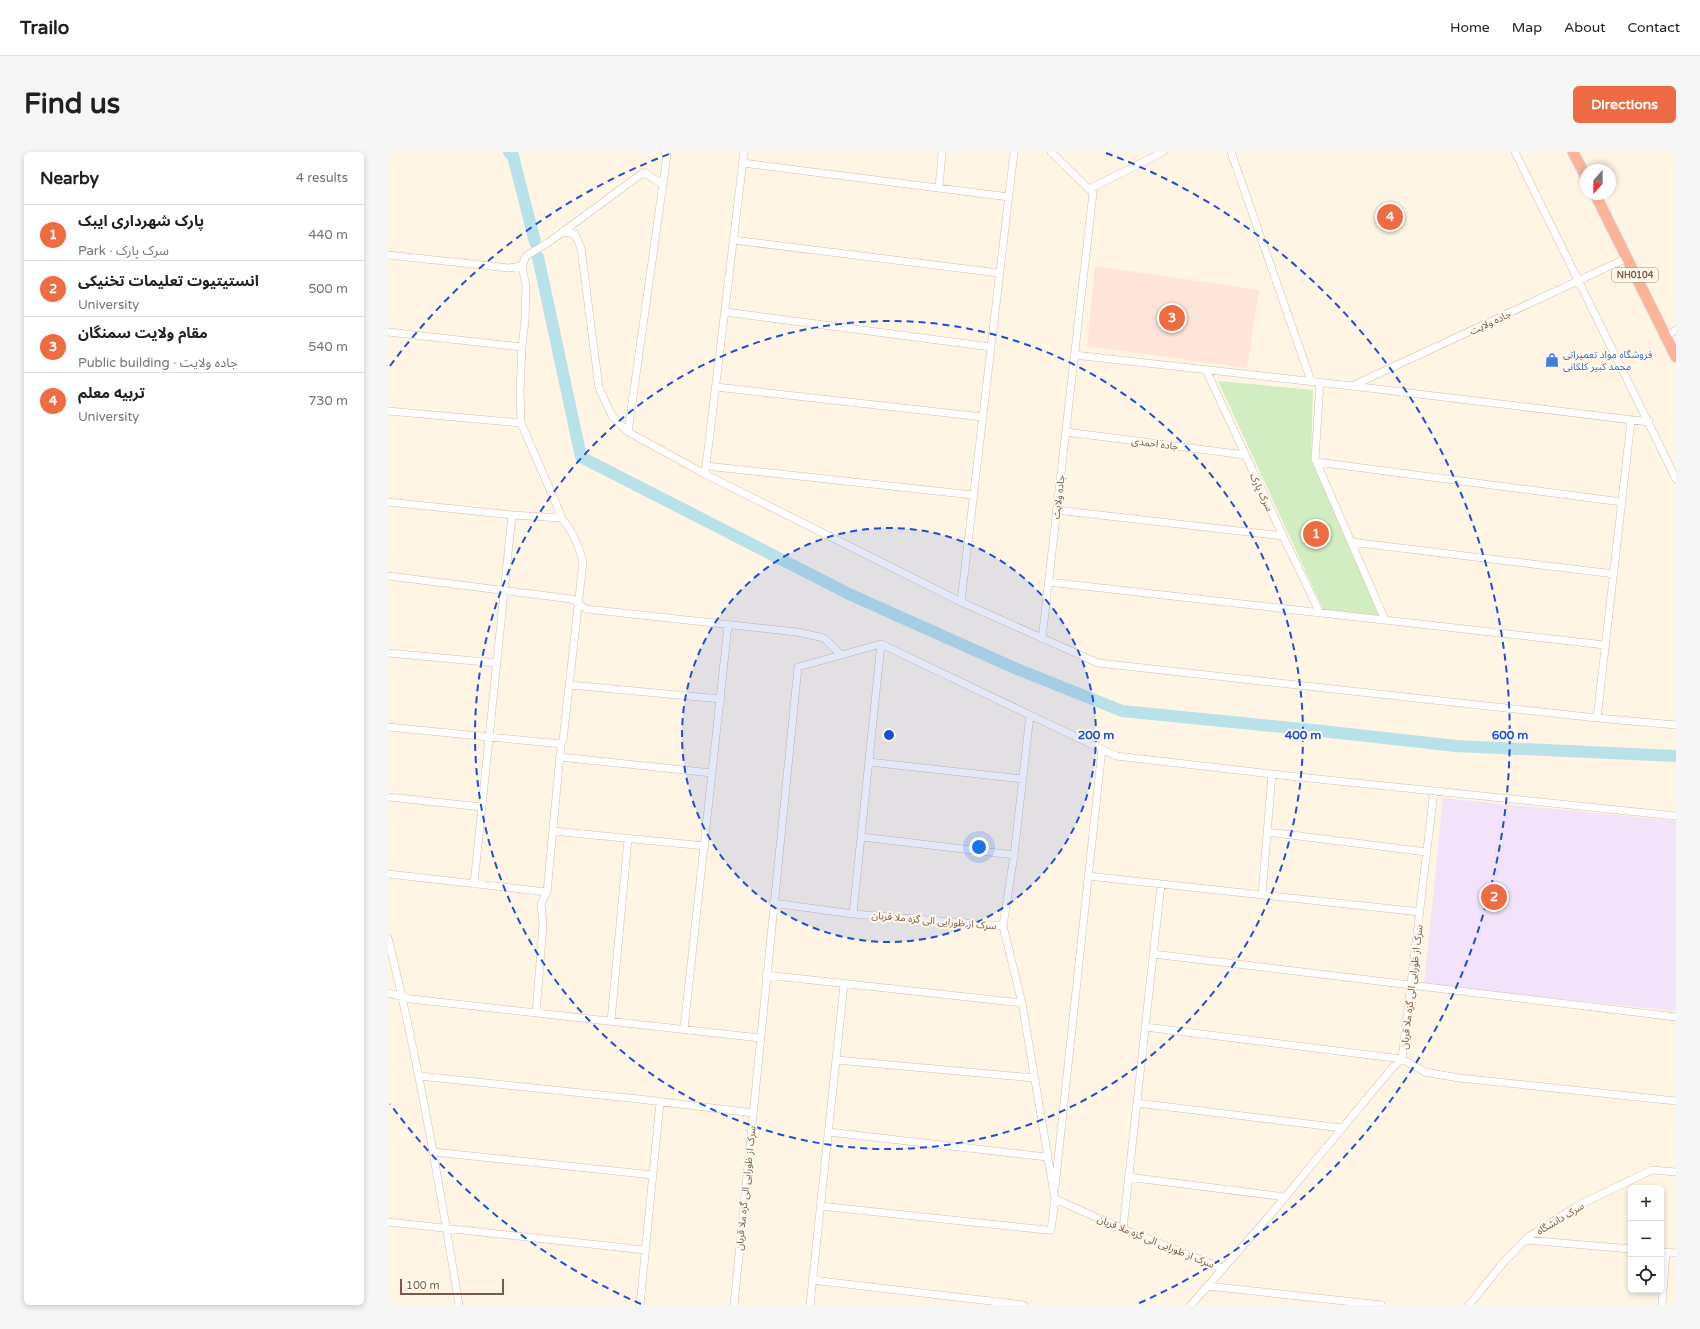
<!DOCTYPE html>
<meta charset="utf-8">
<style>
body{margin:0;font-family:"Varela Round","Noto Sans Arabic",sans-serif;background:#f6f6f6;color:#202124}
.controls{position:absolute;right:12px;bottom:12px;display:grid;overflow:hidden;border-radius:6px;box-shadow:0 2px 6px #0003}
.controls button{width:36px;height:36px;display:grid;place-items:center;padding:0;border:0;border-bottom:1px solid #e0e0e0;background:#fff;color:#202124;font:20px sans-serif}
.compass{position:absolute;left:1192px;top:12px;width:36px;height:36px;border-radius:50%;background:#fff;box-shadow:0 2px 6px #0003;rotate:201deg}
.scale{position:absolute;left:12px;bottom:10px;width:104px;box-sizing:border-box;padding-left:4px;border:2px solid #795a48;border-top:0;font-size:11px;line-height:14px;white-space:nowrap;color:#795a48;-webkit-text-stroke:3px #fff8ed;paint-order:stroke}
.you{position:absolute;left:591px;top:695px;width:14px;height:14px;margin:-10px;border:3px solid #fff;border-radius:50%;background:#1a73e8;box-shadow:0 0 0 6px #1a73e833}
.badge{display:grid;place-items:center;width:26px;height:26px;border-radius:50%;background:#ef6c43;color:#fff;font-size:13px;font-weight:700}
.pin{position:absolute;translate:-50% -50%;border:2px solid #fff;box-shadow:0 1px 4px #0006}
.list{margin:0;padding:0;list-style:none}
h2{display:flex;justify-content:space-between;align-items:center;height:52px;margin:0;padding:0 16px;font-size:17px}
h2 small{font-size:13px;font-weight:400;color:#757577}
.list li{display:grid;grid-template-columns:26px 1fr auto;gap:12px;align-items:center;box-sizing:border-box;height:56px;padding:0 16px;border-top:1px solid #e0e0e0}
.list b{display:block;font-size:15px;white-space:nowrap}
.list p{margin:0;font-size:13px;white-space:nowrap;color:#757577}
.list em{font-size:13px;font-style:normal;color:#757577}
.icon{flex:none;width:22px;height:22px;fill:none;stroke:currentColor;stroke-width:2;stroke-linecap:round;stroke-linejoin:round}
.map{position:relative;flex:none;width:1288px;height:1153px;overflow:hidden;border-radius:6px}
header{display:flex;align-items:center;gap:24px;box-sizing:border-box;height:56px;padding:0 20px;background:#fff;border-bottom:1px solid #e0e0e0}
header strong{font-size:19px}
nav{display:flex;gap:22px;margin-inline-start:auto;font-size:14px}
.intro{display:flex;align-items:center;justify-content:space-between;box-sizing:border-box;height:96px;padding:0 24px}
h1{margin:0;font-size:28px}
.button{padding:10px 18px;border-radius:6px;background:#ef6c43;color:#fff;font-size:14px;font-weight:700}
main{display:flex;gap:24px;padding:0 24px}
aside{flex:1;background:#fff;border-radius:6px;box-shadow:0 2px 6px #0003}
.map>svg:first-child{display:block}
</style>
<header>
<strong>Trailo</strong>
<nav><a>Home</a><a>Map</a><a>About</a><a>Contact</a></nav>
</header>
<div class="intro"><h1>Find us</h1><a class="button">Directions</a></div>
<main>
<aside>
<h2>Nearby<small>4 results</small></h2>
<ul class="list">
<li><span class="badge">1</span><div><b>پارک شهرداری ایبک</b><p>Park · سرک پارک</p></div><em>440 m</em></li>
<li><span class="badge">2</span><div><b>انستیتیوت تعلیمات تخنیکی</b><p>University</p></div><em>500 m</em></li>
<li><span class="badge">3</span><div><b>مقام ولایت سمنگان</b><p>Public building · جاده ولایت</p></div><em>540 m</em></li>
<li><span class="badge">4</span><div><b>تربیه معلم</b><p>University</p></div><em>730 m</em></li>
</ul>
</aside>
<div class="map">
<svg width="1288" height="1153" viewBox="0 0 1288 1153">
<rect width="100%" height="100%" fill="#fef5e5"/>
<path fill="#ffe5d9" d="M 707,114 L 871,138 L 859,216 L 699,194 Z"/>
<path fill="#f2e2fa" d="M 1055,646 L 1288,669 L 1288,859 L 1036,833 Z"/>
<path fill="#d3edc2" d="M 830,229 L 925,238 L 923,306 L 991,464 L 936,459 Z"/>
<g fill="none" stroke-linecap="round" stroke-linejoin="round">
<path stroke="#b8e1e9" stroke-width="12" d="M 121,0 L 125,4 L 147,90
M 150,105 L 193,305 L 461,442 L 629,517 L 734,559 L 934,579 L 1068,594 L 1288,604"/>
<defs>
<path id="minor" d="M 277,0 L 279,3 L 240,280 L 317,322 L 573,450 L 710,511 L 1209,566 L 1288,573
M 843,0 L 923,229
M 1127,0 L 1288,327
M 355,11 L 621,45
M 551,36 L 554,0
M 701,37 L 775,0
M 175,80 L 187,82 L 193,96 L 211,236 L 224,264 L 240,280
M 345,88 L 611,121
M 0,103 L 121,116 L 134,114
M 337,160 L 603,195
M 0,180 L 134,195
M 1278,184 L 1288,178
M 686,203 L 964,234 L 1239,106
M 818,218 L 895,384 L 932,461
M 932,230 L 927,307 L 997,468
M 964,234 L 1261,270
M 328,235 L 595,265
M 0,259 L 133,271
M 678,280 L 857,303
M 929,310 L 1234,350
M 318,314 L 585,343
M 317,322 L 356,0
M 0,350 L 124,363 L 173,366 C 184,377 191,395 195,410 L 175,588 L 173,592 L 159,740 L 153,751 L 155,773 L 148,861
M 668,358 L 895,384
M 173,366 L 173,363 L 133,271 L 132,239 L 134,195 L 137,168 L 138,134 L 134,114 L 138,104 L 161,90 L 256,20 L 275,33
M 963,390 L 1226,422
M 0,424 L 184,447 L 198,457 L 409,480 L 436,486 L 453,503
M 660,430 L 1217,493
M 573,450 L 626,0
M 654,487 L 705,41 L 663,0
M 0,501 L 108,511
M 182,533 L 333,547
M 1209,566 L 1243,269
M 0,575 L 173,592
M 172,605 L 324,621
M 481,610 L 635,627
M 0,645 L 94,655
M 165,679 L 317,694
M 879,680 L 1039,700
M 474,685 L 626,703
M 0,722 L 159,740
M 700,724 L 1032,760
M 86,732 L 124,363
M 874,743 L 884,622
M 385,751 L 465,762 L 615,774 L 634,851 L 667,1047 L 735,1077 L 834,1116
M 465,762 L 493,492
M 615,774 L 626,703 L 642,563
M 0,786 C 30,907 51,1030 71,1153
M 765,802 L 1288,865
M 378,823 L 634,851
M 0,841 L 23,847 L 372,886
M 223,869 L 240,687
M 757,875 L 1014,907 L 1037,920 L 1071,926 L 1288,949
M 296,877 L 340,474
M 448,908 L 646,926
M 31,924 L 251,947 L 365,961
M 749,951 L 954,976
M 440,980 L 659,1005
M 45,1000 L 265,1023
M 740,1025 L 897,1045
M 667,1035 L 714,597
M 432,1054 L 658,1078 L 663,1078 L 667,1047
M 0,1070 L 257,1098
M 735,1077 L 773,732
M 1138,1088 L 1243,1097
M 1274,1100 L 1288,1101
M 424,1128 L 636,1153
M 819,1134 L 993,1153
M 252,1153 L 272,950
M 346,1153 L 410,515 L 493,492 L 728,604 L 901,624 L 1288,664
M 422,1153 L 456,832
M 803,1153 L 883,1062 L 1005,915 L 1014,907 L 1046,639
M 1081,1153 L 1115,1111 L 1140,1085 L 1191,1053 L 1264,1018 L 1288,1020
M 1274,1153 L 1278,1100"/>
<path id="highway" d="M 1185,0 L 1198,25
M 1207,42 L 1288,205"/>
</defs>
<use href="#minor" stroke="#d3bead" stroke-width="8"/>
<use href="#highway" stroke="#dcd4cf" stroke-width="12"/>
<use href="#minor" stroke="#fff" stroke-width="7"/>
<use href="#highway" stroke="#fcb498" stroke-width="10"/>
</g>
<circle cx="501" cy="583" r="207" fill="#1d4ed8" fill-opacity=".12"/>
<g fill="none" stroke="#1d4ed8" stroke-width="2" stroke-dasharray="7 5">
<circle cx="501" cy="583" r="207"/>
<circle cx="501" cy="583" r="414"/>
<path d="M253 1152A621 621 0 0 1 2 952M2 214A621 621 0 0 1 284 1M718 1A621 621 0 0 1 749 1152"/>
</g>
<defs>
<symbol id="shop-bare" viewBox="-9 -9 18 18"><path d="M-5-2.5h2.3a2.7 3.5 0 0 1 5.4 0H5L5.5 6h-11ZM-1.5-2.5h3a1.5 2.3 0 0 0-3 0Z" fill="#3f7fe0" stroke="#fff8ed" stroke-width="2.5" paint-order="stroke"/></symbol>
</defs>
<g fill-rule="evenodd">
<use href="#shop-bare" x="1154" y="198" width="20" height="20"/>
</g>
<g text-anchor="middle" stroke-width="4" stroke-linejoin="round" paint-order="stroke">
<rect fill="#fff8ed" stroke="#a1897a" stroke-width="1" x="1224" y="116" width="46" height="14" rx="3"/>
<g font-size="9" font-weight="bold" fill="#795a48">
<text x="1247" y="126">NH0104</text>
</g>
<g font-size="10" fill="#795a48" stroke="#fff8ed">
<text transform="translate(1102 170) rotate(-25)" y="4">جاده ولایت</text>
<text transform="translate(767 291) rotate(7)" y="4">جاده احمدی</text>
<text transform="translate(874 340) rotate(65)" y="4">سرک پارک</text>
<text transform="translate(670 345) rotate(-83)" y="4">جاده ولایت</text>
<text transform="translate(546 768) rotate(5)" y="4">سرک از ظورایی الی گزه ملا قربان</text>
<text transform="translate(1023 835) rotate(-83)" y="4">سرک از ظورایی الی گزه ملا قربان</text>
<text transform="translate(357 1036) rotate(-84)" y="4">سرک از ظورایی الی گزه ملا قربان</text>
<text transform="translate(1172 1066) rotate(-31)" y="4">سرک دانشگاه</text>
<text transform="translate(768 1089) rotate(22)" y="4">سرک از ظورایی الی گزه ملا قربان</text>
</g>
<g font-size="10" fill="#366cbe" stroke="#fff8ed" text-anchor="start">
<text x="1175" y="206">فروشگاه مواد تعمیراتی<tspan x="1175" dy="12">محمد کبیر کلکانی</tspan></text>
</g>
</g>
<circle cx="501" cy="583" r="6" fill="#1d4ed8" stroke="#fff8ed" stroke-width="2"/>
<g font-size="12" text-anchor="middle" font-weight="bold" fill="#1d4ed8" stroke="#fff8ed" stroke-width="4" stroke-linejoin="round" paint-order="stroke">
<text x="708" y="587">200 m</text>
<text x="915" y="587">400 m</text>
<text x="1122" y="587">600 m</text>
</g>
</svg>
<div class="controls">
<button>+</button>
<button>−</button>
<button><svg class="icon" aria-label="locate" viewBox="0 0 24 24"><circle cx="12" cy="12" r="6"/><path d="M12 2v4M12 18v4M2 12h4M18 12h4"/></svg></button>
</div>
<svg class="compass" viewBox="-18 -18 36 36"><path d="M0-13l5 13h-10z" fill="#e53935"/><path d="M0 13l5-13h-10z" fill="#757577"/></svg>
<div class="scale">100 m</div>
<div class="you"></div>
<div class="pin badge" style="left:928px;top:382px">1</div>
<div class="pin badge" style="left:1106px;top:745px">2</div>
<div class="pin badge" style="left:784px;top:166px">3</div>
<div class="pin badge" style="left:1002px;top:65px">4</div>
</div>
</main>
